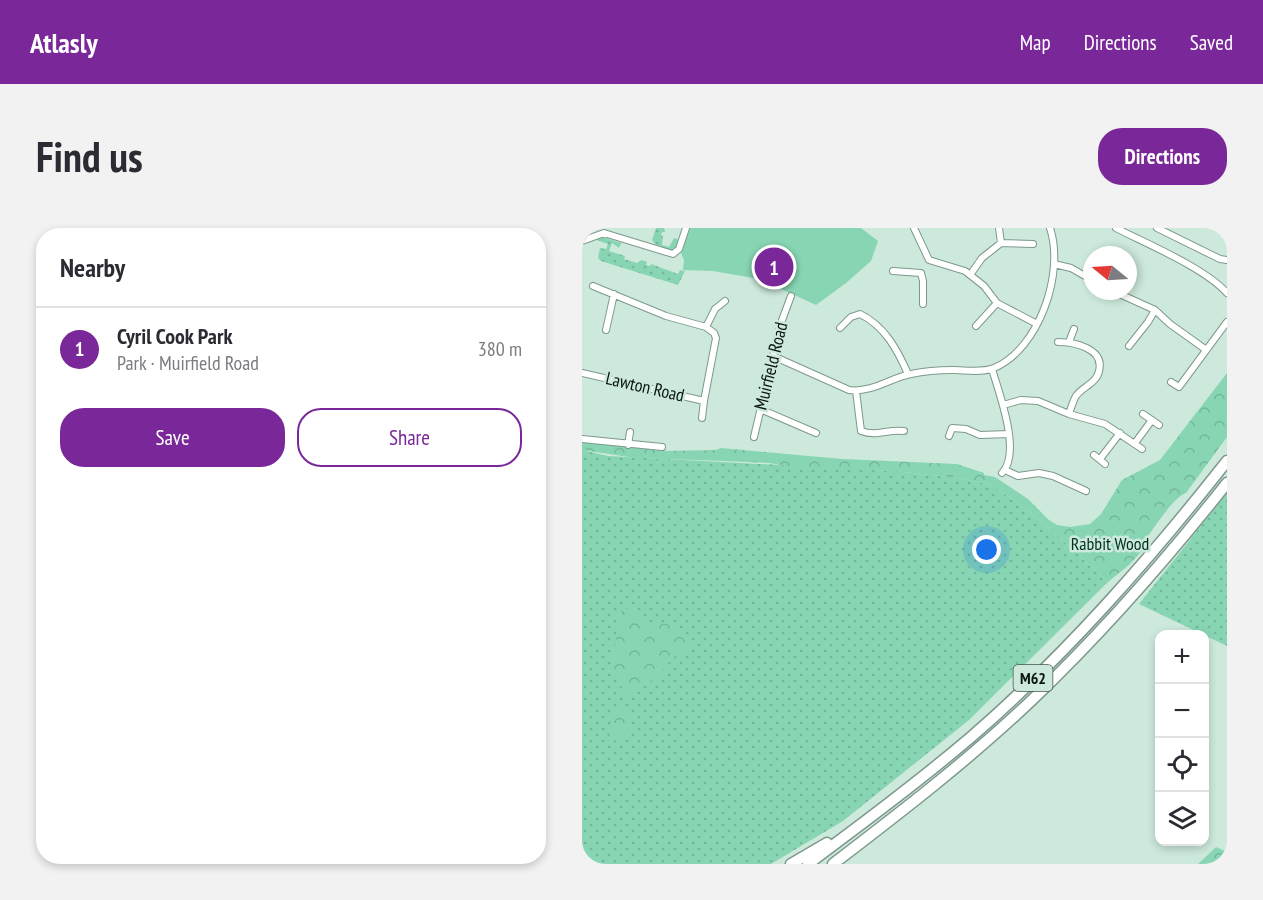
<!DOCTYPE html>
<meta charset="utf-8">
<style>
body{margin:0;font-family:"PT Sans Narrow",sans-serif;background:#f2f2f3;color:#2b2b33}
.controls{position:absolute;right:18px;bottom:18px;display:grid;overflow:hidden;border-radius:12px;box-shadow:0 3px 9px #0003}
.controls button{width:54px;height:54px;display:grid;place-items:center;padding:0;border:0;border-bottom:2px solid #e1e1e2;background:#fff;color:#2b2b33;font:30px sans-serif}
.compass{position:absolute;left:501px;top:18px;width:54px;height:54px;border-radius:50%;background:#fff;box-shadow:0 3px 9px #0003;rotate:288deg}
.you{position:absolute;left:405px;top:322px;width:21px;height:21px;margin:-15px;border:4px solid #fff;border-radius:50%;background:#1a73e8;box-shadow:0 0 0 9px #1a73e833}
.badge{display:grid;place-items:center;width:39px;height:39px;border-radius:50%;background:#7a2899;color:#fff;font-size:20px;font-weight:700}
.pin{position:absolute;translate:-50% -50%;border:3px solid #fff;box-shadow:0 2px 6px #0006}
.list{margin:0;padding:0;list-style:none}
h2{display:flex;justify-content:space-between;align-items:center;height:78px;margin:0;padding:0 24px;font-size:26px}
h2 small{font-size:20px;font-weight:400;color:#7c7c81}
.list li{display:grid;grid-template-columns:39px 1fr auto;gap:18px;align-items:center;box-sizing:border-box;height:84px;padding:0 24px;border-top:2px solid #e1e1e2}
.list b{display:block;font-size:22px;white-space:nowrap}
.list p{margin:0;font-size:20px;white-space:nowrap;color:#7c7c81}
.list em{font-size:20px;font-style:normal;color:#7c7c81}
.actions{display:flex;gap:12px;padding:18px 24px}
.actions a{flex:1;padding:14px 0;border:2px solid #7a2899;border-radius:24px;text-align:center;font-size:21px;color:#7a2899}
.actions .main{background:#7a2899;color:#fff}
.icon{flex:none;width:33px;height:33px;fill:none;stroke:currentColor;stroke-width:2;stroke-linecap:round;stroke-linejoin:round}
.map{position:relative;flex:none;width:645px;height:636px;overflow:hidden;border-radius:24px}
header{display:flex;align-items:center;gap:36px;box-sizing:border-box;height:84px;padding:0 30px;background:#7a2899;color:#fff}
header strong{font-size:28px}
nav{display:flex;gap:33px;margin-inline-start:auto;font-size:21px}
.intro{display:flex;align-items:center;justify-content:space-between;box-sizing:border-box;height:144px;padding:0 36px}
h1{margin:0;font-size:42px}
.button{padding:15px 27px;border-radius:24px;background:#7a2899;color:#fff;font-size:21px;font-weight:700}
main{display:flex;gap:36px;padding:0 36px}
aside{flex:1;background:#fff;border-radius:24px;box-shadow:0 3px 9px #0003}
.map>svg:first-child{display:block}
</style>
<header>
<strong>Atlasly</strong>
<nav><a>Map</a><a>Directions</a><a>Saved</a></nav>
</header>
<div class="intro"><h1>Find us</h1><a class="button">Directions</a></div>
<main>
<aside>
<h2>Nearby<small></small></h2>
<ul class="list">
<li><span class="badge">1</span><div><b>Cyril Cook Park</b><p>Park · Muirfield Road</p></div><em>380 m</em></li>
</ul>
<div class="actions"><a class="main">Save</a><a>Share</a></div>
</aside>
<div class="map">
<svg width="645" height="636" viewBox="0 0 645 636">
<defs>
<pattern id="grass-dots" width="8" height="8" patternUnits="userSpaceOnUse" patternTransform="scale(1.5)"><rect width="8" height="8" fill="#87d5b3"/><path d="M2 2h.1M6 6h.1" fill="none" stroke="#73b699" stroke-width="1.8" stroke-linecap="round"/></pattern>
<pattern id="forest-crowns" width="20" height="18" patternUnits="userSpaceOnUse" patternTransform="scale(1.5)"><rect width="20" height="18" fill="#87d5b3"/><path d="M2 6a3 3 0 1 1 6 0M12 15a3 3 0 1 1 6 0" fill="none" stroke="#73b699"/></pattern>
</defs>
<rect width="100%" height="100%" fill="#cce9db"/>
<path fill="url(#grass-dots)" d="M 74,0 L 82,0 L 83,4 L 80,4 L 79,7 L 81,8 L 80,17 L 87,19 L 92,10 L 97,12 L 94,19 L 88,22 L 73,16 L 70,12 Z
M 21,9 L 39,15 L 37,20 L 30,15 L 27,23 L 43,28 L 42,31 L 55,35 L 60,32 L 65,34 L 64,37 L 68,38 L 69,36 L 96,46 L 98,42 L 103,43 L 96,57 L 19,33 L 16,30 L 18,20 L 24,21 L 26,16 L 14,12 Z
M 0,222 L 26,228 L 312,243 L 376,250 L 406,256 L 432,272 L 466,299 L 526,354 L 387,492 L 261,593 L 189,636 L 0,636 Z
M 645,265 L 645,418 L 557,376 Z"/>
<path fill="url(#forest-crowns)" d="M 645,145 L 645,209 L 604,265 C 591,270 575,296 566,308 L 568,310 L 567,315 L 548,336 L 526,354 L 466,299 L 432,272 L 406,256 L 376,250 L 312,243 L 211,239 L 187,235 L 142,233 L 54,230 L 0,222 L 0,213 L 82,223 L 134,222 L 139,220 L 260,231 L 375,236 L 402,245 L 402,247 L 413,249 L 446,271 L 467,292 L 475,297 L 488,299 L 508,296 L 519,286 L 540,252 L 578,232 Z
M 46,380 L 70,395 L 85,396 L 112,413 L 110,420 L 90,430 L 77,447 L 47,470 L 35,452 L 29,431 L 34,412 L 34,386 Z
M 36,478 L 47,479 L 48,496 L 44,507 L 30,514 L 25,504 Z
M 634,619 L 645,624 L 645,636 L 616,636 Z"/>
<path fill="#87d5b3" d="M 108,0 L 279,0 L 296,13 L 289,33 L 264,55 L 234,77 L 177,51 L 131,43 L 101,42 L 102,32 L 99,25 Z"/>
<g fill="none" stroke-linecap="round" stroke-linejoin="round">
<defs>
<path id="street" d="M 332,0 L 347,32 L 383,43 L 402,58 L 415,75 L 455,96
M 417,0 L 419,15
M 534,0 C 565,16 623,40 645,65
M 575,0 L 638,31 L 645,32
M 0,13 L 22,5 L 91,26 L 97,21 L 104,0
M 472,36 L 489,40 L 510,52
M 311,43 L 339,45 L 341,53 L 341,76
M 388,47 L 400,30 L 419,15 L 451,16
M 11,58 L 84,88 L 124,99
M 531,63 L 573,82 L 588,96 L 623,121
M 394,98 L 415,75
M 258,100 L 269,89 L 278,86 C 303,98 316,123 326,146
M 24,102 L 32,66
M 476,114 C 491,114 523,120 517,143 C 515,155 500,159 494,168 C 491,173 489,180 487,186
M 487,114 L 492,101
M 547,118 L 566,94 L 573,82
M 191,128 L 267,162 C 290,165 308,150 329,146 C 343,143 357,142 371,142 C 383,142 400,145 412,140 C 457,121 483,45 468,0
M 410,141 C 417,165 440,225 420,245
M 0,145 L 122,173 L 134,110 L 132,105 L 124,99 L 133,81 L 143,73
M 589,154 L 597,159 L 645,94
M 274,163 L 279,203 C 295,209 305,201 322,203
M 421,177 L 439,172 L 456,173 L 487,186 L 523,196 L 560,221
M 178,181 L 234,205
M 561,186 L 577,197
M 120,190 L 122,173
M 367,208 L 370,200 L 384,201 L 398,207 L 427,206
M 172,209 L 199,95 L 209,68
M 0,211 L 80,219
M 553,215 L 570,192
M 46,217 L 48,204
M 512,227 L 523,236
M 518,231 L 538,205
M 423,242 L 436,248 L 457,245 L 471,248 L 504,263"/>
<path id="highway" d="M 209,636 L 245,615
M 226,636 C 281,595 336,554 388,510 C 484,427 567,332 645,233
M 251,636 C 319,584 388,531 451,471 C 521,404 584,332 645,255"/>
</defs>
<use href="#street" stroke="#7e998c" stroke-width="8"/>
<use href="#highway" stroke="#7e998c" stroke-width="13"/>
<use href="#street" stroke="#fff" stroke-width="6"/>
<use href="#highway" stroke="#fff" stroke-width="10"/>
</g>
<g text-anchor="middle" stroke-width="5" stroke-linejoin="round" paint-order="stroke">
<rect fill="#cce9db" stroke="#44544d" stroke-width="1.5" x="431.5" y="437" width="39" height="26" rx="4.5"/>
<g font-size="16" font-weight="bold" fill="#0a1410">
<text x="451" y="456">M62</text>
</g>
<g font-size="18" fill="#0a1410" stroke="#cce9db">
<text transform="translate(189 138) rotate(-76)" y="6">Muirfield Road</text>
<text transform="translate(63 159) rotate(13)" y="6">Lawton Road</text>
</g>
<g font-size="18" fill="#003221" stroke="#cce9db">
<text x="528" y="322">Rabbit Wood</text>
</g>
</g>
</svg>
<div class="controls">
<button>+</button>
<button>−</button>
<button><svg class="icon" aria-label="locate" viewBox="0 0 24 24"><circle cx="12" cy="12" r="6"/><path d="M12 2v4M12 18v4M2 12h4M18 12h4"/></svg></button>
<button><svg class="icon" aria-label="layers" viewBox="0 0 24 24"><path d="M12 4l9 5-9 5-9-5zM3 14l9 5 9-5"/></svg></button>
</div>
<svg class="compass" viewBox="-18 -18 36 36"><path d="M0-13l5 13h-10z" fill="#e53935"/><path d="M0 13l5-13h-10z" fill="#7c7c81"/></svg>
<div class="you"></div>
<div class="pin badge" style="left:192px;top:39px">1</div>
</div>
</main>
